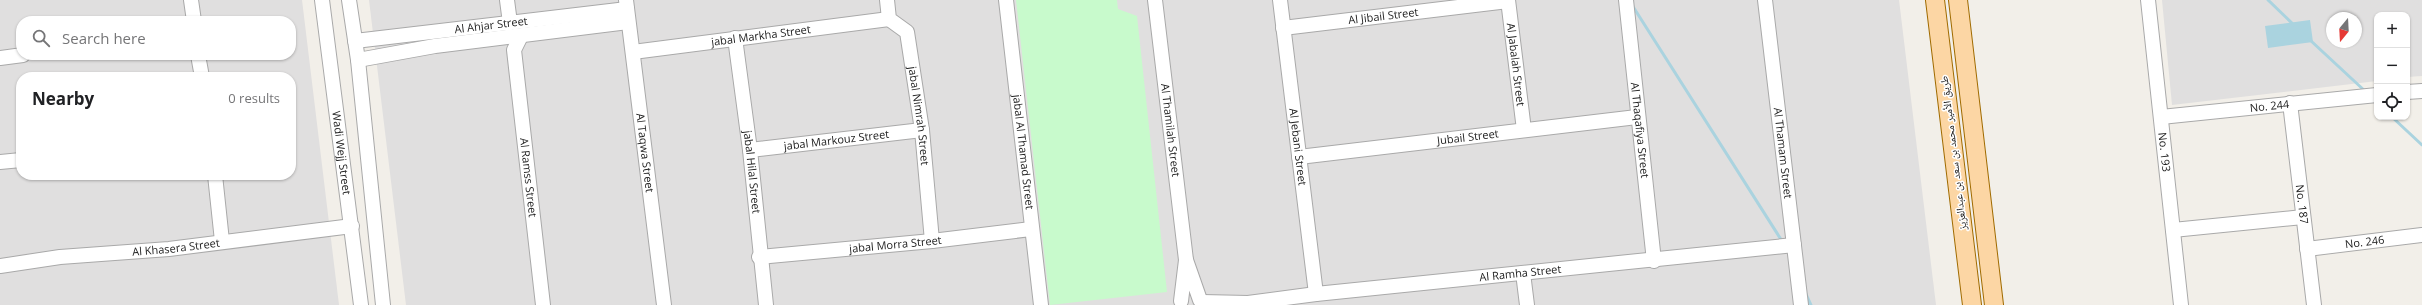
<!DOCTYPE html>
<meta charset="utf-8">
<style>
body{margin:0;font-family:"Open Sans","Noto Naskh Arabic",sans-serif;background:#f2f2f2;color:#202124}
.controls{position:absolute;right:12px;top:12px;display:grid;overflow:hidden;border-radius:8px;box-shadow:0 1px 3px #0004}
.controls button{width:36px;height:36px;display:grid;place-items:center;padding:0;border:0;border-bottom:1px solid #e0e0e0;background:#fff;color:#202124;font:20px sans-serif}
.compass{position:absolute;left:2326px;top:12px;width:36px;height:36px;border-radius:50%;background:#fff;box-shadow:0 1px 3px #0004;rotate:198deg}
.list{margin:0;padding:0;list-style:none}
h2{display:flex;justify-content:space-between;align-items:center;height:52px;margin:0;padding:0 16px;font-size:17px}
h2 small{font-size:13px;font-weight:400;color:#757577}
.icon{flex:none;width:22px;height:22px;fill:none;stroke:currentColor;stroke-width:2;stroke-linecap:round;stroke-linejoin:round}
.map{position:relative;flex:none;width:2422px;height:305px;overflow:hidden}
.search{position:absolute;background:#fff;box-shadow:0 1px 3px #0004;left:16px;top:16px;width:280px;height:44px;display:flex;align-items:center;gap:10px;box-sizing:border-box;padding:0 14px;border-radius:16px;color:#757577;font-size:15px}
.panel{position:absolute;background:#fff;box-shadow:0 1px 3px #0004;left:16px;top:72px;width:280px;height:108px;border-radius:16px}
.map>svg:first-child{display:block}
</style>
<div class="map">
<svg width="2422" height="305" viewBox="0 0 2422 305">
<rect width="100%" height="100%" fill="#f2efe9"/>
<path fill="#e0dfdf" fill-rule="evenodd" d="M 0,0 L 302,0 L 339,305 L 0,305 ZM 21,21 L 291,21 L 291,55 L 21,55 ZM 21,77 L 291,77 L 291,175 L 21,175 Z
M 369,0 L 1899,0 L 1936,305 L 406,305 Z
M 2162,0 L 2422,0 L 2422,76 L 2407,77 L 2407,15 L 2377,15 L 2377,81 L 2172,105 ZM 2332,18 L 2356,18 L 2356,42 L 2332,42 Z"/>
<path fill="#c8facc" d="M 1016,0 L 1117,0 L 1118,9 L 1137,16 L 1167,292 L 1050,305 Z"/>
<path fill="#aad3df" d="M 2310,20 L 2313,42 L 2268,48 L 2265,26 Z"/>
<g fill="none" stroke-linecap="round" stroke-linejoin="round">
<path stroke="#aad3df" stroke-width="3" d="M 2268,0 L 2294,25
M 1632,5 L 1782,241
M 2310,40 L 2366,92
M 2392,117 L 2422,145
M 1806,294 L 1811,305"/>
<defs>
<g id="minor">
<path d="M 191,0 L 194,21"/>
<path id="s1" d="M 322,0 L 361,305"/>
<path d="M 349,0 L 358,60 L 383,305"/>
<path d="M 507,0 L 510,23"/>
<path id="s2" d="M 626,0 L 664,305"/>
<path id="s3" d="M 887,0 L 889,19 L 907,32 L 922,130 L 932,241"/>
<path id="s4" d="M 1006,0 L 1041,305"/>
<path id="s5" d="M 1155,0 L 1186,260"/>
<path id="s6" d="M 1280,0 L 1316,294"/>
<path id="s7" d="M 1508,0 L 1524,130"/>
<path id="s8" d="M 1626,0 L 1654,261"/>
<path id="s9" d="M 1765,0 L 1801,305"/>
<path id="s10" d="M 2148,0 L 2181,305"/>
<path id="s11" d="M 1283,28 L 1508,1"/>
<path id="s12" d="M 521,36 L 514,50 L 543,305"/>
<path id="s13" d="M 735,38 L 750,150 L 766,305"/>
<path id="s14" d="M 355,41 L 627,9"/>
<path id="s15" d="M 633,52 L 889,19"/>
<path d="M 198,55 L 202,77"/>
<path d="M 0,58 L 23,55"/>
<path d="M 358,60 L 435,46 L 628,22"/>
<path d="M 2407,92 L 2422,91"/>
<path id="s16" d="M 2290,103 L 2314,305"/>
<path id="s17" d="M 2161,117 L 2377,95"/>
<path id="s18" d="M 750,150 L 922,130"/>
<path id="s19" d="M 1299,157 L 1637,117"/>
<path d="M 0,162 L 21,160"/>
<path d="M 215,175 L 222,241"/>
<path d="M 2173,230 L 2303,217"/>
<path id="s20" d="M 2307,249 L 2422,235"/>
<path id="s21" d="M 759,257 L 932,241 L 1031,229"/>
<path id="s22" d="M 0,266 L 60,257 L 169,249 L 352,226"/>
<path d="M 1523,273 L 1527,305"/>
<path d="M 1181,301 L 1186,260 L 1200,300"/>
<path d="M 1202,302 L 1248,303 L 1241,305"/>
<path id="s23" d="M 1248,303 L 1316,294 L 1794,245"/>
</g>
<path id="major" d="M 1935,0 L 1972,305
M 1958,0 L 1994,305"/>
</defs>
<use href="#minor" stroke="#a9a9a9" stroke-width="16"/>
<use href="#major" stroke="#a06b00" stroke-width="20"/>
<use href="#minor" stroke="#fff" stroke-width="14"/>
<use href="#major" stroke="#fcd6a4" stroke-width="18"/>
</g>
<g text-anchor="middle" stroke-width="3" stroke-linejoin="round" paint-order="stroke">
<g font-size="11" fill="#222" stroke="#fff">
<text dy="4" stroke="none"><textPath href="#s11" startOffset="101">Al Jibail Street</textPath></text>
<text dy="4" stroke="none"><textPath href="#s14" startOffset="137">Al Ahjar Street</textPath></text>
<text dy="4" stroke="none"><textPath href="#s15" startOffset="129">jabal Markha Street</textPath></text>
<text dy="4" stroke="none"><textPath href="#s7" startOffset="65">Al Jabalah Street</textPath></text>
<text dy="4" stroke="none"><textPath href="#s17" startOffset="109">No. 244</textPath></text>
<text dy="4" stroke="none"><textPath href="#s3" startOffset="126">jabal Nimrah Street</textPath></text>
<text dy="4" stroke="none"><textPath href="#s5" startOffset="131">Al Thamilah Street</textPath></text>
<text dy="4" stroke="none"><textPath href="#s8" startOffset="131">Al Thaqafiya Street</textPath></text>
<text dy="4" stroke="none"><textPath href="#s19" startOffset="170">Jubail Street</textPath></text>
<text dy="4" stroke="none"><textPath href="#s18" startOffset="87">jabal Markouz Street</textPath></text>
<text dy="4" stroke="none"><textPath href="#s6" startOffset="148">Al Jebani Street</textPath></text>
<text dy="4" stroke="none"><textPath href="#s1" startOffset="154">Wadi Wejj Street</textPath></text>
<text dy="4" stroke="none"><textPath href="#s2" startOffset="154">Al Taqwa Street</textPath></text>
<text dy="4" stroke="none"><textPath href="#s9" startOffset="154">Al Thamam Street</textPath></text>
<text dy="4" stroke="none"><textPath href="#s10" startOffset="153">No. 193</textPath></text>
<text dy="4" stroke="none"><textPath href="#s4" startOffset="153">jabal Al Thamad Street</textPath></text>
<text transform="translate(1953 153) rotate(-97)" y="4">طريق الأمير محمد بن سعد بن عبدالعزيز</text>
<text dy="4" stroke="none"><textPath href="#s13" startOffset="135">jabal Hilal Street</textPath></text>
<text dy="4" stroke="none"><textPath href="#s12" startOffset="144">Al Ramss Street</textPath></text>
<text dy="4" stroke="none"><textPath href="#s16" startOffset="102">No. 187</textPath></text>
<text dy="4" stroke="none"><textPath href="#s20" startOffset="58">No. 246</textPath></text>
<text dy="4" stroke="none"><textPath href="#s21" startOffset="137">jabal Morra Street</textPath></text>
<text dy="4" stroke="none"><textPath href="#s22" startOffset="177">Al Khasera Street</textPath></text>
<text dy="4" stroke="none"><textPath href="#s23" startOffset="274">Al Ramha Street</textPath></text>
</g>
</g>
</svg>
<div class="controls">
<button>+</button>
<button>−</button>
<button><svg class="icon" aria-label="locate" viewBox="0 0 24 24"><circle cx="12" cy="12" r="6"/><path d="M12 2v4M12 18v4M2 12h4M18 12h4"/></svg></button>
</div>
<svg class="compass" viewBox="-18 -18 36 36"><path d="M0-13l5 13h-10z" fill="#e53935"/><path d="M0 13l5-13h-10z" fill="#757577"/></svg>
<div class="search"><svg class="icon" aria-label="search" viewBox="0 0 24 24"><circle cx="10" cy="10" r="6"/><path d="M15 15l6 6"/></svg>Search here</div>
<section class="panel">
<h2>Nearby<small>0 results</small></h2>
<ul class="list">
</ul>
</section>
</div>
